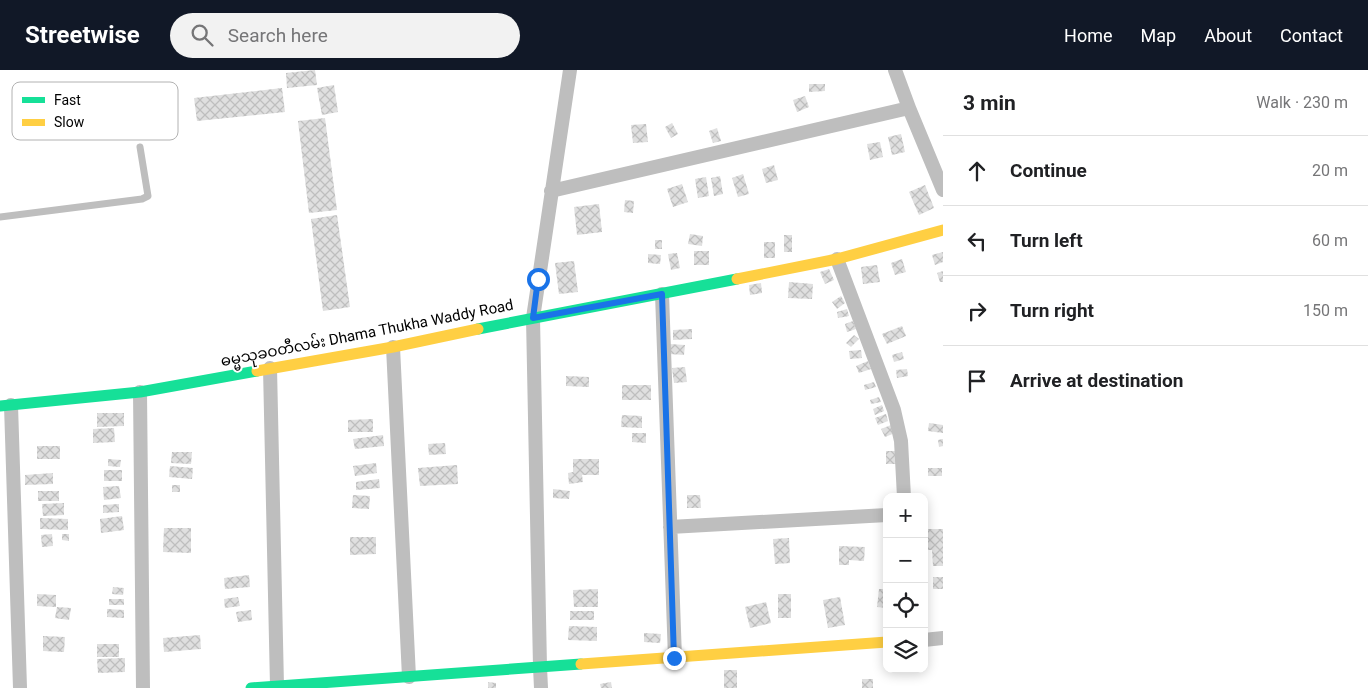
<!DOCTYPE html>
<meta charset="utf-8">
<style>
body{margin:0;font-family:Roboto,"Noto Sans Myanmar",sans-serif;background:#f2f2f2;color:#202124}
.controls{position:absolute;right:15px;bottom:15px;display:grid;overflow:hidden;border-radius:10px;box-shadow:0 2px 12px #0003}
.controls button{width:45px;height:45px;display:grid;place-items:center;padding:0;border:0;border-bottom:1px solid #e0e0e0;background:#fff;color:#202124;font:25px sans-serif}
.stop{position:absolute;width:15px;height:15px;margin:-11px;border:4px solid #1a73e8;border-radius:50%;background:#fff}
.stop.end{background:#1a73e8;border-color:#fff;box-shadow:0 1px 5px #0008}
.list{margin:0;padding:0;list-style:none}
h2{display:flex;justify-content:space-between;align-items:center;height:65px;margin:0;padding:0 20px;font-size:21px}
h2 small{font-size:16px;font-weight:400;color:#757577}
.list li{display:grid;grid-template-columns:32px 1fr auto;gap:15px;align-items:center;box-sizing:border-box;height:70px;padding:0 20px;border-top:1px solid #e0e0e0}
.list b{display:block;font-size:19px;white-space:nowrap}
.list em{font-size:16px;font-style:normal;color:#757577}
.icon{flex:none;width:28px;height:28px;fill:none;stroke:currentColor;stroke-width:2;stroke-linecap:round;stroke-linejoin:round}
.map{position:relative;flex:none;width:943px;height:618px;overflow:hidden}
header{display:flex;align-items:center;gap:30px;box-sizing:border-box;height:70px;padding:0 25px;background:#111827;color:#fff}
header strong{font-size:24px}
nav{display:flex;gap:28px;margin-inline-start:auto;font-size:18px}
.search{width:350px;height:45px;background:#f2f2f2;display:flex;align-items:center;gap:12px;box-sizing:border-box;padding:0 18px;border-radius:28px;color:#757577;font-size:19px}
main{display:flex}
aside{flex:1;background:#fff}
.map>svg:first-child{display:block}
</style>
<header>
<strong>Streetwise</strong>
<div class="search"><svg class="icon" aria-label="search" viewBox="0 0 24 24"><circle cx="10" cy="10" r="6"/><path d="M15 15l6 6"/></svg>Search here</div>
<nav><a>Home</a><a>Map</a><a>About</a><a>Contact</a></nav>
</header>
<main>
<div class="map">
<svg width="943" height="618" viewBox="0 0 943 618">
<defs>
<pattern id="building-cross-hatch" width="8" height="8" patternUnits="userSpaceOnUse" patternTransform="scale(1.25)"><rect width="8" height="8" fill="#dfdfdf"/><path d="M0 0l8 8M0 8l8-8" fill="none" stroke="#bebebe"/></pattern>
</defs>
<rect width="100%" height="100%" fill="#fff"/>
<path fill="url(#building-cross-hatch)" d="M 315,0 L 317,15 L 287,18 L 286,3 Z
M 809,14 L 825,14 L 825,21 L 809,22 Z
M 334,15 L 338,42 L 322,45 L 317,18 Z
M 282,18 L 285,42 L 197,51 L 194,28 Z
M 805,26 L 809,37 L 797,42 L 793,30 Z
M 325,48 L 337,140 L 309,143 L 298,51 Z
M 672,53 L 678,64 L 671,68 L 665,57 Z
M 646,54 L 648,72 L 633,73 L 631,55 Z
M 717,58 L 721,71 L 713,73 L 709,61 Z
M 901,64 L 905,82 L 892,85 L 888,67 Z
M 880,72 L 883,87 L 870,90 L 867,74 Z
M 774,95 L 778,110 L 766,113 L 762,99 Z
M 743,104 L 749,124 L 738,127 L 732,108 Z
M 720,106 L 723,124 L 714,126 L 711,108 Z
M 706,107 L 709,126 L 698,128 L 695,109 Z
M 682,114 L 688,132 L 673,137 L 667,119 Z
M 925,115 L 934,138 L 919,145 L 909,122 Z
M 625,130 L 634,131 L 633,143 L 624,142 Z
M 599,134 L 602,162 L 577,165 L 574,137 Z
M 337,145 L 350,237 L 323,241 L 311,149 Z
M 690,164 L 703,166 L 702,176 L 688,174 Z
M 784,165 L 792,165 L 792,182 L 784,182 Z
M 655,170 L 662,170 L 662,179 L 655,179 Z
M 764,172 L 775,172 L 775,188 L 764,188 Z
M 694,181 L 709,181 L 709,195 L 694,195 Z
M 943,182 L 943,192 L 935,195 L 932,185 Z
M 677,183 L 680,198 L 671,200 L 668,184 Z
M 648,184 L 661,185 L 660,194 L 648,193 Z
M 902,189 L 906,202 L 895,205 L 891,193 Z
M 574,191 L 578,222 L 559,224 L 555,193 Z
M 877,195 L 880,212 L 863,214 L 861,197 Z
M 829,199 L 834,210 L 825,214 L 820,202 Z
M 943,201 L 943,212 L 940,212 L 937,203 Z
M 789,212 L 813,214 L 812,229 L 788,228 Z
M 761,213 L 762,223 L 750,225 L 749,215 Z
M 841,226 L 845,233 L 837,239 L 832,232 Z
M 847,239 L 849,246 L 838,248 L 837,242 Z
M 853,251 L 856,259 L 847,262 L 845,254 Z
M 902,256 L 906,266 L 887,274 L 882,264 Z
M 692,259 L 692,269 L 673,270 L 673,260 Z
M 854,265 L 859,269 L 851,277 L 846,273 Z
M 669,274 L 685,275 L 684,285 L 669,284 Z
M 861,280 L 862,288 L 850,289 L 849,281 Z
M 902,282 L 904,289 L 894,292 L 892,285 Z
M 868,291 L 871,299 L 859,303 L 856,296 Z
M 685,297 L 687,312 L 674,313 L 672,298 Z
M 907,299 L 908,306 L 897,308 L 896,300 Z
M 566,306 L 589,307 L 589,317 L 566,316 Z
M 874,312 L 876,317 L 865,320 L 864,315 Z
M 622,315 L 651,315 L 651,330 L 622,330 Z
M 879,327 L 881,332 L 871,334 L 870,330 Z
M 882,335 L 884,341 L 875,345 L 873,339 Z
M 97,343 L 124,343 L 124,356 L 97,357 Z
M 886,344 L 888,351 L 878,355 L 875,348 Z
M 622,345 L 642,346 L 642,358 L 621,357 Z
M 373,349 L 373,362 L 348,362 L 348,350 Z
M 929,353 L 943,355 L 943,363 L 928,361 Z
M 891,355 L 895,363 L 885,367 L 881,359 Z
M 114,358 L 115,372 L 93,373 L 93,359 Z
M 632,363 L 646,363 L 646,373 L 632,372 Z
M 383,365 L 384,376 L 355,379 L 353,369 Z
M 943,369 L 943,376 L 939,377 L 938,370 Z
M 445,373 L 446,384 L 429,385 L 428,374 Z
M 37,376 L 60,376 L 60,389 L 37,389 Z
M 886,381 L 898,381 L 898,394 L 886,394 Z
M 172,382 L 192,382 L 191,394 L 171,393 Z
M 108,389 L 121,390 L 120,397 L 108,396 Z
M 573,389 L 599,389 L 599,405 L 582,405 L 583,412 L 569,414 L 568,403 L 573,402 Z
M 376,393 L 377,403 L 355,406 L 353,396 Z
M 457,395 L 458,414 L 420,416 L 418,398 Z
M 170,396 L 193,398 L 192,409 L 169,407 Z
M 928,398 L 942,398 L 942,406 L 928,406 Z
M 104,400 L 122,400 L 122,411 L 104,411 Z
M 53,403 L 53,414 L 25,415 L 25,405 Z
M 379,409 L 380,418 L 356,420 L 356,412 Z
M 172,415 L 180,415 L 180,422 L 172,422 Z
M 119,416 L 121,428 L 104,430 L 103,417 Z
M 553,419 L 570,421 L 569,429 L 553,428 Z
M 38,421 L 59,421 L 59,431 L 38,431 Z
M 353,425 L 370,426 L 369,439 L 352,438 Z
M 687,425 L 700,425 L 701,438 L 687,438 Z
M 64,433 L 64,445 L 43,446 L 42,434 Z
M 119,434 L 119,442 L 103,443 L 103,435 Z
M 122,446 L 124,460 L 101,463 L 100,449 Z
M 40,448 L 68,449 L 68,460 L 40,459 Z
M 164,458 L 191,458 L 191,483 L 163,482 Z
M 926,459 L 943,459 L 943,496 L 933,496 L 932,480 L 927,480 Z
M 52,464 L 53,476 L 42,477 L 41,465 Z
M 62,464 L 69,464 L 69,471 L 62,470 Z
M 350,467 L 376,467 L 376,484 L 350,485 Z
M 789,468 L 790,493 L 775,494 L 773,469 Z
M 839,476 L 865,477 L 864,491 L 849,490 L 849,495 L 839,495 Z
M 249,505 L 250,517 L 225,519 L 224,508 Z
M 933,507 L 943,507 L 943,519 L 933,519 Z
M 113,517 L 124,518 L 123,525 L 112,524 Z
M 598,519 L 598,537 L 574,537 L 573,520 Z
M 879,519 L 887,519 L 887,538 L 877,537 Z
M 37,524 L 56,525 L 56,537 L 37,536 Z
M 778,524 L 791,524 L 791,548 L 778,548 Z
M 238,527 L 240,536 L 225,538 L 224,529 Z
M 840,527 L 845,555 L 828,558 L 823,530 Z
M 109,529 L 124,529 L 124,535 L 109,535 Z
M 766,532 L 771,553 L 750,558 L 745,537 Z
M 57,537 L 71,538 L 69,550 L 55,548 Z
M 107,539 L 124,540 L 124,548 L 107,547 Z
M 251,540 L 252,550 L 238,552 L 236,542 Z
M 570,541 L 594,541 L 594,550 L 570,550 Z
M 569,556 L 597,557 L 597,571 L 568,570 Z
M 644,563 L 661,564 L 660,573 L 644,572 Z
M 200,565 L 201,579 L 164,582 L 163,568 Z
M 43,566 L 65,567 L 64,582 L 43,581 Z
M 97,574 L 119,574 L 119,587 L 97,587 Z
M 125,588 L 125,602 L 98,603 L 97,589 Z
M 724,600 L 737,600 L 737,618 L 724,618 Z
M 862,609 L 873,609 L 873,618 L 862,618 Z
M 488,612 L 496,613 L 496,618 L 488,618 Z
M 611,612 L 612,618 L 601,618 L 600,614 Z"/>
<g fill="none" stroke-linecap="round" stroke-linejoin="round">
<path stroke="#bebebe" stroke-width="7" d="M 0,147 L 142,129 L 148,126 L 140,77"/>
<path stroke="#bebebe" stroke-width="14" d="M 895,0 L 909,38 L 943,120
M 551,121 L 909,38
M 837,189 L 894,340 L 901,371 L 904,427
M 662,224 L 675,588
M 393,277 L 409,607
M 270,298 L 277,616
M 140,322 L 143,618
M 11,335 L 20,618
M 670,457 L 887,445
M 924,570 L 943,568
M 541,618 L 540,597 L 533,248 L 570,0"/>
<path stroke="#16e098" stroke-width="11" d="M 478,259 L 737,209
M 0,336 L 140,322 L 257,301
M 251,618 L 581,594"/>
<path stroke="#ffcf43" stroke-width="11" d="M 737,209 L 837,189 L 943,160
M 257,301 L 393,277 L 478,259
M 581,594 L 887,572"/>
</g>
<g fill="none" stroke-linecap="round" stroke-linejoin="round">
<path stroke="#1a73e8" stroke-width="6" d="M 538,209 L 533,248 L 662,224 L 674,588"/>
</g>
<g text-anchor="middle" stroke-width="4" stroke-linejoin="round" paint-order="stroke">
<g font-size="15" fill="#000" stroke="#fff">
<text transform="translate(367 263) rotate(-11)" y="5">ဓမ္မသုခဝတီလမ်း Dhama Thukha Waddy Road</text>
</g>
</g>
<rect x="12" y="12" width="166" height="58" rx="8" fill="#fff" stroke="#b2b2b2" stroke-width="1"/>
<rect x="22" y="27" width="23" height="6" fill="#16e098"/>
<rect x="22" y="49" width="23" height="7" fill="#ffcf43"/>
<g font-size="14" fill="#000">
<text x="54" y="35">Fast</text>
<text x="54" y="57">Slow</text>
</g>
</svg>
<div class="controls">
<button>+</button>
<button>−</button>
<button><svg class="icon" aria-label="locate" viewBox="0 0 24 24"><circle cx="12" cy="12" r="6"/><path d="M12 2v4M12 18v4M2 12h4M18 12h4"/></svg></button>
<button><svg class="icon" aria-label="layers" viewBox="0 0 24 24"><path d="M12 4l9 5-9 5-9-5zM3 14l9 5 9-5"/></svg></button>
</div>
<div class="stop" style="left:538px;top:209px"></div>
<div class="stop end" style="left:674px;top:588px"></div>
</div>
<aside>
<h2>3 min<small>Walk · 230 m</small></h2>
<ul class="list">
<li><svg class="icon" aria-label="ahead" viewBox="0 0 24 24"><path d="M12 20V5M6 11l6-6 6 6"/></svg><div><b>Continue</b></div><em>20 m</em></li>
<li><svg class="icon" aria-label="left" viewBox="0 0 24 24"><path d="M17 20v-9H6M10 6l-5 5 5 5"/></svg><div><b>Turn left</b></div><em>60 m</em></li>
<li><svg class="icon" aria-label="right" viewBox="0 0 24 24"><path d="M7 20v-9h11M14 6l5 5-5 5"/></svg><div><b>Turn right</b></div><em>150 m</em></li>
<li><svg class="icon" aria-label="arrive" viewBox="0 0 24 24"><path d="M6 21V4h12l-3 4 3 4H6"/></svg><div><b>Arrive at destination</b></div></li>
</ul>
</aside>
</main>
